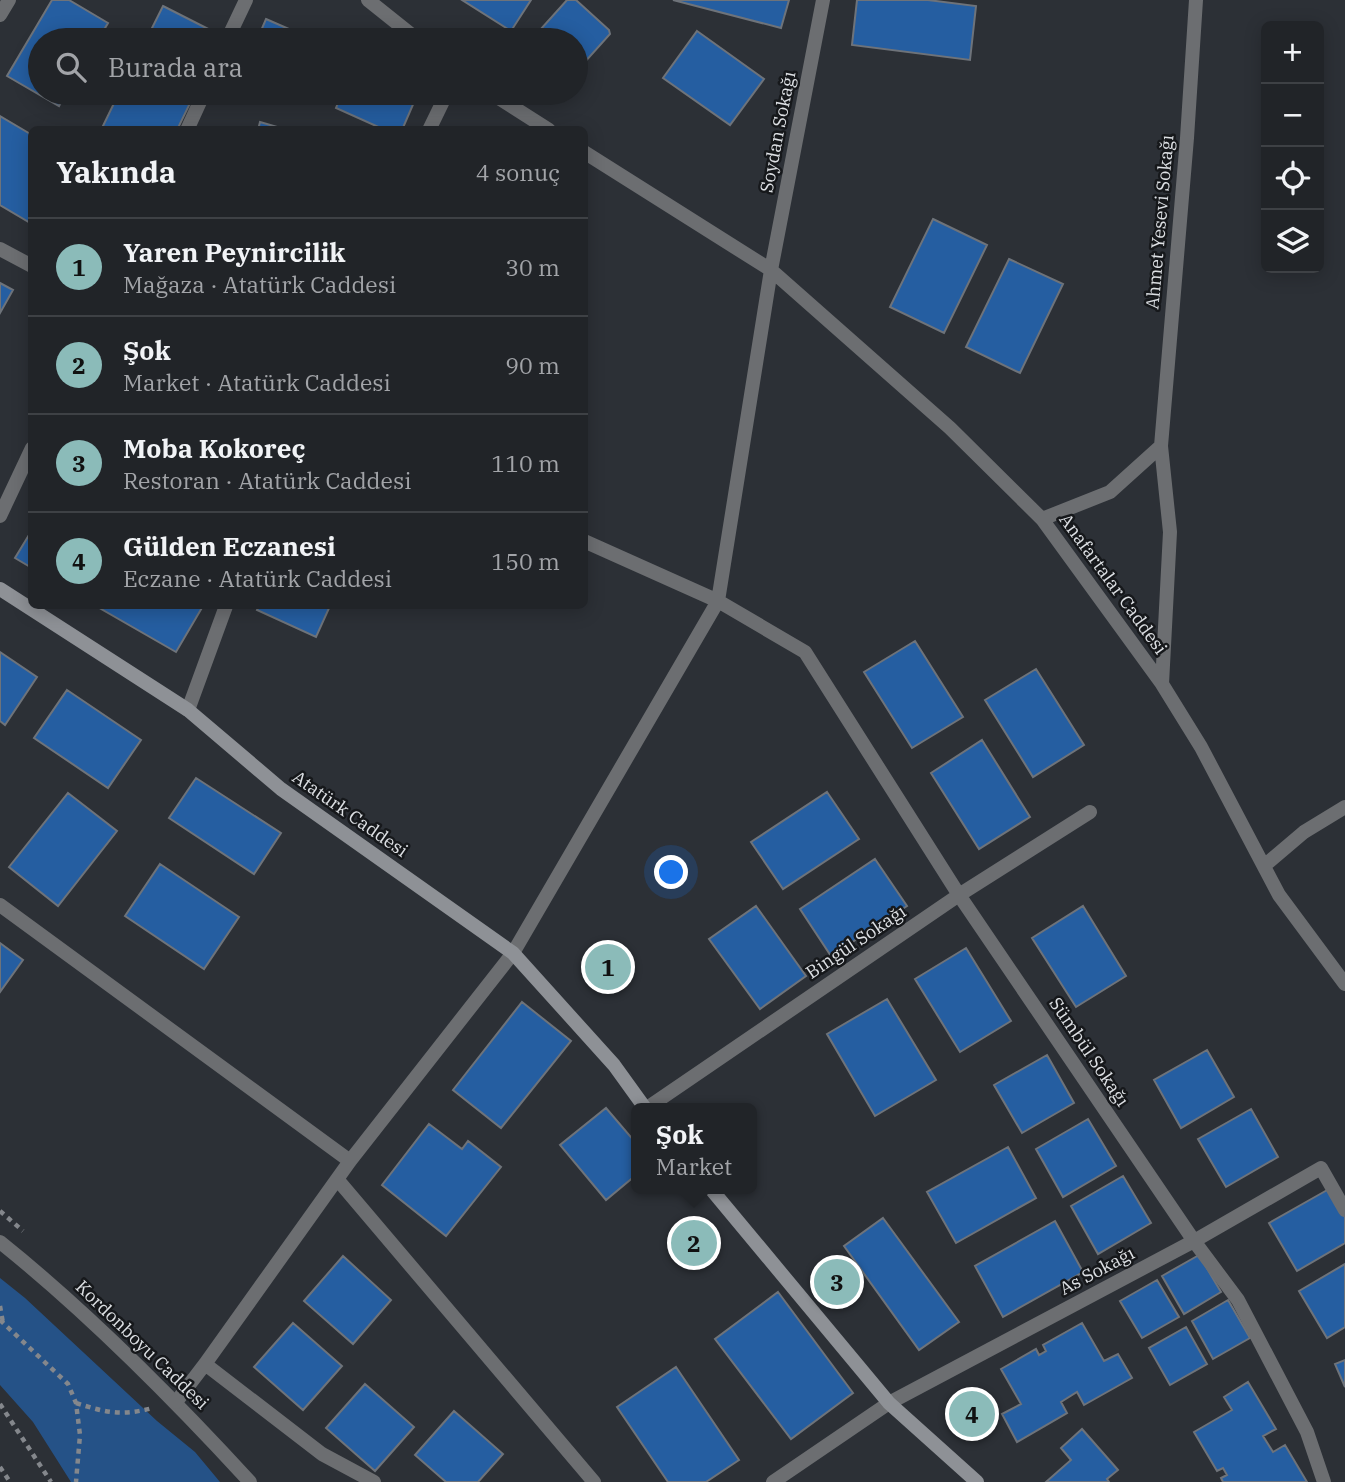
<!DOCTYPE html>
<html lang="tr">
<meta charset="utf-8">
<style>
body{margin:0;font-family:"IBM Plex Serif",serif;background:#292c30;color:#f1f3f6}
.controls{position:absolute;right:21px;top:21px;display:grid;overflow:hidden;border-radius:10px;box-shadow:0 4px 18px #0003}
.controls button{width:63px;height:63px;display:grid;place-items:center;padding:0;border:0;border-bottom:2px solid #3e4145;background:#212428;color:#f1f3f6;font:35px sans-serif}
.you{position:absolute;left:672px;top:873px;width:24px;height:24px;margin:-18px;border:5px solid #fff;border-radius:50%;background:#1a73e8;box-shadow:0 0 0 10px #1a73e833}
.badge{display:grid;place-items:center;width:46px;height:46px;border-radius:50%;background:#8bbbb9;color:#111;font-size:23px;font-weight:700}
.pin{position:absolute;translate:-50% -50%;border:4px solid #fff;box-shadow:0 2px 7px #0006}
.popup{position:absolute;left:631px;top:1103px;width:126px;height:91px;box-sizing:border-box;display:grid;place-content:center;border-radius:10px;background:#212428;filter:drop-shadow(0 2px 5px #0005);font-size:23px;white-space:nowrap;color:#a2a4a8}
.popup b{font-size:26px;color:#f1f3f6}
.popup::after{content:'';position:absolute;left:50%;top:100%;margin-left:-14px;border:14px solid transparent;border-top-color:#212428}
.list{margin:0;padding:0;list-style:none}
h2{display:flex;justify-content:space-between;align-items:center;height:91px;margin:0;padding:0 28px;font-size:30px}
h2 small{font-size:23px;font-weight:400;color:#a2a4a8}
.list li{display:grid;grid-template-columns:46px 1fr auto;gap:21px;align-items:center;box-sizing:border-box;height:98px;padding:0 28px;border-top:2px solid #3e4145}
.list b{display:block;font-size:26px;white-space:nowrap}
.list p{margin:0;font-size:23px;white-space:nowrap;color:#a2a4a8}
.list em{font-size:23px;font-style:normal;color:#a2a4a8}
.icon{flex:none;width:38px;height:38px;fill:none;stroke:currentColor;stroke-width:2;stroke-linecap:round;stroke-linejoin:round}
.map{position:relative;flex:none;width:1345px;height:1482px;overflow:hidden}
.search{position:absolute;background:#212428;box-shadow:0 4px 18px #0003;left:28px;top:28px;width:560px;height:77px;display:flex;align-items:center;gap:18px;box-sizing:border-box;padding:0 24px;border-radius:38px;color:#a2a4a8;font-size:26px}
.panel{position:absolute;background:#212428;box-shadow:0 4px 18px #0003;left:28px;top:126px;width:560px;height:483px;border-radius:10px}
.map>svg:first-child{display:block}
</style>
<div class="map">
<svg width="1345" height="1482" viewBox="0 0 1345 1482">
<rect width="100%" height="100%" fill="#2c3036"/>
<path fill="#255287" d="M 0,1278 L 25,1298 L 157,1421 L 195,1452 L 220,1482 L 71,1482 L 33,1422 L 0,1385 Z"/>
<path fill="#255ea1" stroke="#6e737a" stroke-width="2" d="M 52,0 L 69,0 L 108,23 L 98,40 L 40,40 L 40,93 L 66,93 L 59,106 L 7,76 Z
M 462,0 L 531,0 L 511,31 Z
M 567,0 L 576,0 L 609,30 L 610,34 L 576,72 L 576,40 L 531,40 Z
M 673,0 L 789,0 L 781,28 Z
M 857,0 L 928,0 L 976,6 L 970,60 L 852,45 Z
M 163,6 L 224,37 L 222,40 L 146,40 Z
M 266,19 L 314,40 L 257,40 Z
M 697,31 L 764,79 L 730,125 L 663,78 Z
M 119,93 L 195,93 L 177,130 L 101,130 Z
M 272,93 L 301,93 L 296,103 Z
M 342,93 L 418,93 L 402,130 L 385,130 L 336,108 Z
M 0,116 L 32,135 L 32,224 L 0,205 Z
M 260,122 L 284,129 L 258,130 Z
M 933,219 L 987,245 L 944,333 L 890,307 Z
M 1009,259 L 1063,284 L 1020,373 L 966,347 Z
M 0,283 L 13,290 L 0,313 Z
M 32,530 L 32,568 L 15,558 Z
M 96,606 L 203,606 L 176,652 Z
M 259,606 L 330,606 L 316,637 L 257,610 Z
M 915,641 L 963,717 L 912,748 L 864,672 Z
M 0,652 L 37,677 L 5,725 L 0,721 Z
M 1036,669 L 1084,745 L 1033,777 L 985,700 Z
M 67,690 L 141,740 L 108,788 L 34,738 Z
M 982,740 L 1030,817 L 979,849 L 931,773 Z
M 196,778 L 281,833 L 254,874 L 169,818 Z
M 827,792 L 859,839 L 783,889 L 751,842 Z
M 68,793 L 117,831 L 58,906 L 9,867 Z
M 875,859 L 907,906 L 831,956 L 800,909 Z
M 160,864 L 239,917 L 204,969 L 125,916 Z
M 756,906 L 806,976 L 760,1009 L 709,939 Z
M 1083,906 L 1126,976 L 1076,1007 L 1032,938 Z
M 0,943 L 23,960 L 0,992 Z
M 966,948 L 1011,1021 L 960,1052 L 915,979 Z
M 887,999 L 936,1080 L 875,1116 L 827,1034 Z
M 522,1002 L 571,1041 L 501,1128 L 453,1090 Z
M 1207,1050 L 1234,1097 L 1181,1128 L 1154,1080 Z
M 1047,1055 L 1074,1103 L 1022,1133 L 994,1085 Z
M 606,1108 L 636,1143 L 636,1175 L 606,1200 L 560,1145 Z
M 1251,1109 L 1278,1157 L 1226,1187 L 1198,1139 Z
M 1088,1119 L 1116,1166 L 1063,1197 L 1036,1149 Z
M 429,1124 L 462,1149 L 468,1141 L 501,1167 L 446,1236 L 382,1185 Z
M 1008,1147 L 1036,1198 L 956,1243 L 927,1192 Z
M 1123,1176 L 1151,1223 L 1098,1254 L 1071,1206 Z
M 1329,1189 L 1345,1217 L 1345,1243 L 1297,1271 L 1269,1223 Z
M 883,1218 L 959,1322 L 919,1350 L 844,1246 Z
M 1055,1221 L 1083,1272 L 1003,1317 L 975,1266 Z
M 1199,1255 L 1221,1292 L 1184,1314 L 1162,1276 Z
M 343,1256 L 391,1300 L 353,1344 L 304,1301 Z
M 1345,1264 L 1345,1327 L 1327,1338 L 1299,1291 Z
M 1157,1280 L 1179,1317 L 1142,1338 L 1120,1301 Z
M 778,1292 L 853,1393 L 791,1439 L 715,1339 Z
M 1228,1300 L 1250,1338 L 1213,1359 L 1192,1321 Z
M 293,1323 L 342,1366 L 303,1410 L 254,1367 Z
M 1082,1323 L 1104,1361 L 1118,1354 L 1132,1378 L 1084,1405 L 1077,1392 L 1061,1402 L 1067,1413 L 1017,1442 L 1002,1414 L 1021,1404 L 1001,1369 L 1036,1349 L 1039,1355 L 1046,1351 L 1043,1345 Z
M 1186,1327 L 1207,1364 L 1170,1385 L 1149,1348 Z
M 1345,1360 L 1345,1387 L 1335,1364 Z
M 676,1367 L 739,1460 L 706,1482 L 668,1482 L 617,1407 Z
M 1248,1382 L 1276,1429 L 1263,1436 L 1273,1452 L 1285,1445 L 1307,1482 L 1223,1482 L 1221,1478 L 1227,1475 L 1223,1468 L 1217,1471 L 1194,1432 L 1232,1410 L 1224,1397 Z
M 365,1384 L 414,1427 L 375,1471 L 326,1428 Z
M 454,1411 L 503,1454 L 478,1482 L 446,1482 L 415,1455 Z
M 1082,1429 L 1118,1470 L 1107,1479 L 1109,1482 L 1046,1482 L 1071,1460 L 1061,1448 Z"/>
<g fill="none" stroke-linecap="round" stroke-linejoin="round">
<path stroke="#84878c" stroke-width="4.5" stroke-dasharray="5 5" stroke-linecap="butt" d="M 0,1211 L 23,1231
M 0,1306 L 3,1323
M 0,1320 L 68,1384 L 76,1403 L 80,1435 L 76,1482
M 76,1403 C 107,1413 121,1416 153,1408
M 0,1404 L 51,1482
M 0,1467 L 10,1482"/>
<path stroke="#6c6e71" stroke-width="14" d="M 0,1242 C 90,1314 172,1397 250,1482"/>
<path stroke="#6c6e71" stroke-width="14" d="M 368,0 L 418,40
M 0,15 L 9,0
M 227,40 L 246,0
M 491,93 L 549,130
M 187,130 L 204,93
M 429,130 L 447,93
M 584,152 L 771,270 L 950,428 L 1042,519 L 1162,684 L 1201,747 L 1279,895 L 1345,984
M 0,249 L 32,266
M 0,516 L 32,448
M 1042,519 L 1110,492 L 1161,446
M 584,541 L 718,601 L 805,652 L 959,895 L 1194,1241 L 1238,1300 L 1307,1432 L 1324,1482
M 1162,684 L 1170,532 L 1161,446 L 1187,138 L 1196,0
M 188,710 L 226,606
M 1264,866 L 1304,832 L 1345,807
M 0,905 L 350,1161
M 647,1108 L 959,895 L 1090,812
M 337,1179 L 594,1482
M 205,1364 L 322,1454 L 374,1482
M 176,1402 L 205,1364 L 350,1161 L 513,953 L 718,601 L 771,270 L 823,0
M 773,1482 L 889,1403 L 1194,1241 L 1321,1168 L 1345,1210"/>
<path stroke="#8e9196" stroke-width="14" d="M 0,589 L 188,710 L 281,789 L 513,953 L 614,1065 L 645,1108
M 711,1189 L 889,1403 L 977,1482"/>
</g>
<g text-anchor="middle" stroke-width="5" stroke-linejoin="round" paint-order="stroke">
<g font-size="18" fill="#dde0e4" stroke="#16181b">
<text transform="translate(778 132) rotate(-79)" y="6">Soydan Sokağı</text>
<text transform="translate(1160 222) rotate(-85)" y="6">Ahmet Yesevi Sokağı</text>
<text transform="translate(1113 584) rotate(54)" y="6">Anafartalar Caddesi</text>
<text transform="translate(350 814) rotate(35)" y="6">Atatürk Caddesi</text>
<text transform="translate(856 942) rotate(-34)" y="6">Bingül Sokağı</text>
<text transform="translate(1089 1052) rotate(56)" y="6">Sümbül Sokağı</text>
<text transform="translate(1097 1271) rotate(-28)" y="6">As Sokağı</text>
<text transform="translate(142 1345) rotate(44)" y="6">Kordonboyu Caddesi</text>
</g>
</g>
</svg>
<div class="controls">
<button>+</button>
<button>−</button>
<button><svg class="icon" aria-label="locate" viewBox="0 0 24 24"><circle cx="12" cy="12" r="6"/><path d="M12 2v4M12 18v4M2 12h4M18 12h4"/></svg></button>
<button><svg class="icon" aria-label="layers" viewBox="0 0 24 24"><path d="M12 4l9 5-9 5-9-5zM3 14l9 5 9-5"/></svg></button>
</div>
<div class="you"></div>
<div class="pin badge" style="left:608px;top:967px">1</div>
<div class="pin badge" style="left:694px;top:1243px">2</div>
<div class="popup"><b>Şok</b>Market</div>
<div class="pin badge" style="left:837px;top:1282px">3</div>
<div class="pin badge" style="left:972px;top:1414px">4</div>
<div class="search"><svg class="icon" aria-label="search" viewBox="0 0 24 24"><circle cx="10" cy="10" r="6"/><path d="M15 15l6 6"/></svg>Burada ara</div>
<section class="panel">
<h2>Yakında<small>4 sonuç</small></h2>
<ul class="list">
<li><span class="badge">1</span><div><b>Yaren Peynircilik</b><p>Mağaza · Atatürk Caddesi</p></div><em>30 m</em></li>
<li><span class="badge">2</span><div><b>Şok</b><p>Market · Atatürk Caddesi</p></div><em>90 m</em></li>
<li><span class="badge">3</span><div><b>Moba Kokoreç</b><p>Restoran · Atatürk Caddesi</p></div><em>110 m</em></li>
<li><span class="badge">4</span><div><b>Gülden Eczanesi</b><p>Eczane · Atatürk Caddesi</p></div><em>150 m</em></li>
</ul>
</section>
</div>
